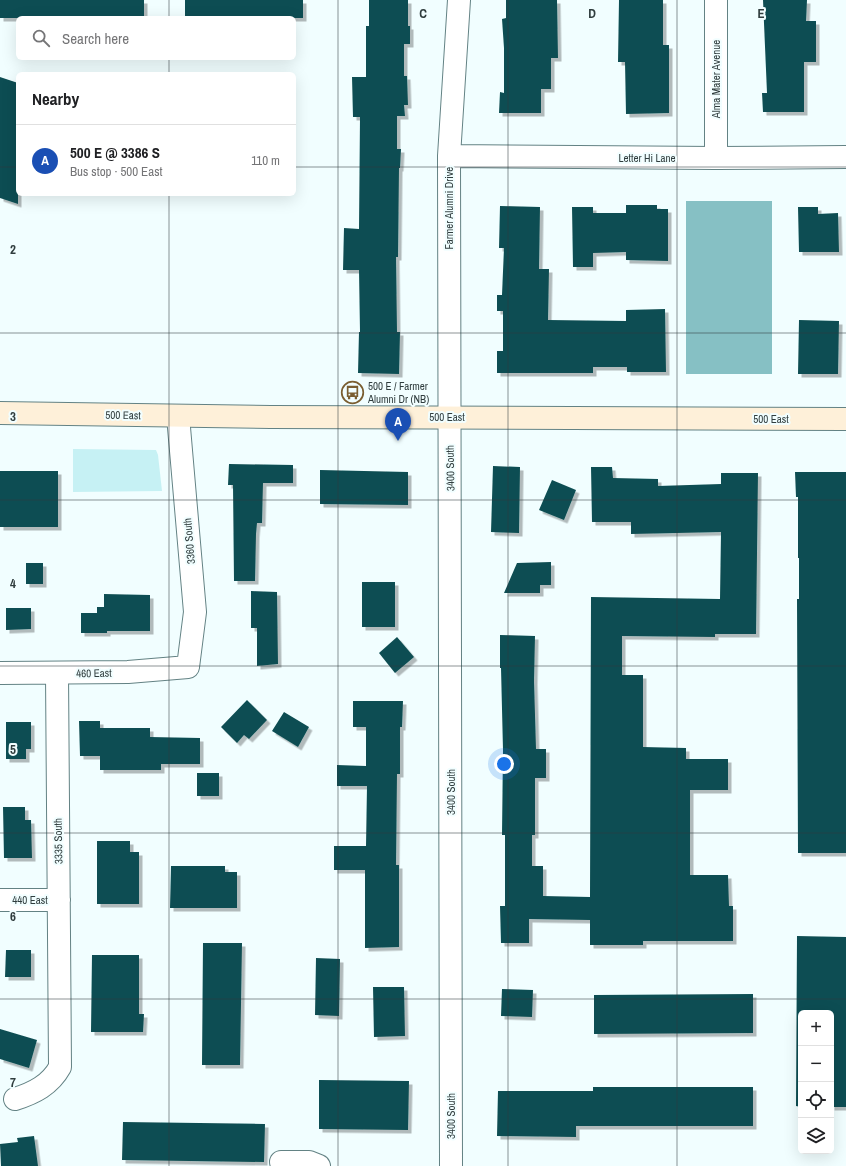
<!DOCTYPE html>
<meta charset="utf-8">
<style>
body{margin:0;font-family:"Archivo Narrow",sans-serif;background:#f6f6f6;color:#202124}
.controls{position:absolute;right:12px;bottom:12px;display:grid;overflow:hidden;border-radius:6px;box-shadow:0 4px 16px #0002}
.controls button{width:36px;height:36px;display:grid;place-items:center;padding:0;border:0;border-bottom:1px solid #e0e0e0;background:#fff;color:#202124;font:20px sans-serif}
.you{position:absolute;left:504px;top:764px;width:14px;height:14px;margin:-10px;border:3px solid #fff;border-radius:50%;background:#1a73e8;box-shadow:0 0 0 6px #1a73e833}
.badge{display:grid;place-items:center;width:26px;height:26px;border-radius:50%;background:#7c3aed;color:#fff;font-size:13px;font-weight:700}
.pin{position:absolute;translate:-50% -33px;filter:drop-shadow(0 1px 2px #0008)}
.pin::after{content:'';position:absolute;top:21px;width:14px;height:12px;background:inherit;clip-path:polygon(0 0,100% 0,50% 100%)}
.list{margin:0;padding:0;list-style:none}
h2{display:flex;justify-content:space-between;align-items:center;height:52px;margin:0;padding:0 16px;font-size:17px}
h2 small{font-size:13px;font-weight:400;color:#757577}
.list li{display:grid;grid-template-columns:26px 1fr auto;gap:12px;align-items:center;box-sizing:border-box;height:72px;padding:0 16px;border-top:1px solid #e0e0e0}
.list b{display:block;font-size:15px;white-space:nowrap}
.list p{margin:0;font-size:13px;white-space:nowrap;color:#757577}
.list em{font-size:13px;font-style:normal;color:#757577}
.icon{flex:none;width:22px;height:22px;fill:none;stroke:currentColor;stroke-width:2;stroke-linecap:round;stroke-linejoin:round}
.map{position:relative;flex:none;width:846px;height:1166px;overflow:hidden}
.search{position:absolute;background:#fff;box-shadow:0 4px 16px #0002;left:16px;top:16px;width:280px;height:44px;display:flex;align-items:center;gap:10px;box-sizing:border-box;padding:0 14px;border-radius:6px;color:#757577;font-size:15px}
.panel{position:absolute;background:#fff;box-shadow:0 4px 16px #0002;left:16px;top:72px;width:280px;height:124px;border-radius:6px}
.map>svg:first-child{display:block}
</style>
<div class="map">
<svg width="846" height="1166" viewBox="0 0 846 1166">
<defs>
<filter id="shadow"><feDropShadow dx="3.5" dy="3.5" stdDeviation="0" flood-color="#0004"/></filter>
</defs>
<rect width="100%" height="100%" fill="#f1feff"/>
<path fill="#c6f1f4" d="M 73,449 L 156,450 L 158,455 L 162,491 L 73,492 Z"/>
<path fill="#86c0c4" d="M 686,201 L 772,201 L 772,374 L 686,374 Z"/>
<path fill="#0e4e52" filter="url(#shadow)" d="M 0,0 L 144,0 L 144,18 L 0,18 Z
M 185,0 L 303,0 L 303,18 L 185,18 Z
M 369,0 L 408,0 L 408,26 L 410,26 L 410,44 L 404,44 L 404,76 L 407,76 L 408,105 L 404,105 L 405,116 L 397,116 L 397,149 L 401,149 L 400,168 L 399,168 L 398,257 L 396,257 L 397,332 L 400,332 L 399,374 L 358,373 L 359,332 L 360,332 L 359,270 L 343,270 L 344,228 L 359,229 L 360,117 L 353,117 L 352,77 L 366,77 L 366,26 L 369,26 Z
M 506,0 L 557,0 L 558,58 L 551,58 L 551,89 L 541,89 L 541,113 L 499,113 L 500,92 L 504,93 L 504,48 L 502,19 L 506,18 Z
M 619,0 L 663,0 L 663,45 L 669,45 L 669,113 L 626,114 L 625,62 L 618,62 Z
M 763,0 L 807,0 L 806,21 L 816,21 L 816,62 L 804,62 L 804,112 L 763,112 L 762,93 L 767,93 Z
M 0,77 L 18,83 L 18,204 L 0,198 Z
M 626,205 L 657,205 L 657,209 L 668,209 L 668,261 L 626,260 L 626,252 L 593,253 L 593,267 L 573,267 L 572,207 L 593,207 L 593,213 L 626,213 Z
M 500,206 L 540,207 L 539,269 L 549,269 L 548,320 L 626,321 L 626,310 L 665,309 L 666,372 L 627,372 L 627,367 L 593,367 L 593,373 L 497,373 L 497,351 L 503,351 L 503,311 L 497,311 L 497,295 L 502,295 L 504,248 L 499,248 Z
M 798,207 L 818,207 L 818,214 L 838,213 L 839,252 L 799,252 Z
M 799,320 L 839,321 L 838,374 L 798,374 Z
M 229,464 L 293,465 L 293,483 L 263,483 L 262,523 L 257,523 L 256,534 L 255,581 L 234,581 L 233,485 L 228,485 Z
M 493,466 L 520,467 L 519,533 L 491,532 Z
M 591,467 L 612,467 L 613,478 L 658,479 L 658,486 L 721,484 L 721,473 L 758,473 L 756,634 L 715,634 L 715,637 L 622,636 L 622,675 L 643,675 L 643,747 L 686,748 L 686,759 L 728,759 L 728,790 L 690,790 L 690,875 L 728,875 L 729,906 L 733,906 L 733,941 L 643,941 L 643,945 L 590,945 L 590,920 L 529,919 L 529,943 L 501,943 L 500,906 L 505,906 L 505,835 L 502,835 L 503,750 L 501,668 L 500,668 L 500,635 L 535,636 L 534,681 L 536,749 L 546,749 L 546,778 L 535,778 L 535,835 L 532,835 L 532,866 L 543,866 L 543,896 L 590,897 L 591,597 L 720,599 L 721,532 L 631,534 L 631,522 L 592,522 Z
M 320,470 L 408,472 L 408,505 L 320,504 Z
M 0,471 L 58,471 L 58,527 L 0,527 Z
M 795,472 L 846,472 L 846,853 L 798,853 L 797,599 L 799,599 L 799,558 L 798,558 L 798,497 L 796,497 Z
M 552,480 L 576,490 L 564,520 L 539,510 Z
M 551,562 L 551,585 L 540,585 L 540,593 L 504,593 L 517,563 Z
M 26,563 L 43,563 L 43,584 L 26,584 Z
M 362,582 L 395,582 L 395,627 L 362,627 Z
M 251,591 L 277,592 L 278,664 L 257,666 L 257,628 L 251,628 Z
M 104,594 L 150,595 L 150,631 L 107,631 L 107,633 L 81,633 L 81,613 L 97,613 L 97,607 L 104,607 Z
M 6,608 L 31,608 L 31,629 L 6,630 Z
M 397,637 L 414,657 L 395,673 L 379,653 Z
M 247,700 L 267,720 L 249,739 L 244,735 L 237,743 L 221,727 Z
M 353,701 L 403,701 L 402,727 L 400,727 L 400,774 L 397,774 L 396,865 L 399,865 L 399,947 L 365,948 L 365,870 L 334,870 L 334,846 L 366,846 L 367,786 L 337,786 L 337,765 L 366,766 L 366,727 L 353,727 Z
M 284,712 L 309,727 L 298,747 L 272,731 Z
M 79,721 L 100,721 L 100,728 L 150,728 L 150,737 L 200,738 L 200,764 L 161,764 L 161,770 L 100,770 L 100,756 L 80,756 Z
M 6,722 L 31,722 L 31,749 L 26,749 L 26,759 L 6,759 Z
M 197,773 L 219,773 L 219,796 L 197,796 Z
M 3,807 L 25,807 L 25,820 L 31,820 L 32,858 L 4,858 Z
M 97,841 L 130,841 L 130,852 L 139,852 L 139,904 L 97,904 Z
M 171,866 L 225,866 L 225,872 L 237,872 L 237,908 L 170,908 Z
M 797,936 L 846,937 L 846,1107 L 831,1107 L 831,1013 L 801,1013 L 801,1107 L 796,1106 Z
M 203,943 L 242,943 L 240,1065 L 202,1065 Z
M 6,950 L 31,950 L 31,977 L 5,977 Z
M 92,955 L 139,955 L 139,1014 L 144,1014 L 143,1032 L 91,1032 Z
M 316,958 L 340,959 L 339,1016 L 315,1015 Z
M 373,987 L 404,987 L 405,1036 L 374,1037 Z
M 502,989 L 533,990 L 532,1017 L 501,1016 Z
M 753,994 L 753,1033 L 594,1034 L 594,995 Z
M 0,1029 L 37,1040 L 29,1068 L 0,1059 Z
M 319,1080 L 409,1081 L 408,1130 L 319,1129 Z
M 593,1087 L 753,1087 L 753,1126 L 576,1126 L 576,1137 L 497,1136 L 498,1091 L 593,1091 Z
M 123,1122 L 265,1124 L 264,1162 L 122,1160 Z
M 34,1136 L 38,1166 L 1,1166 L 0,1144 L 18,1142 L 17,1138 Z"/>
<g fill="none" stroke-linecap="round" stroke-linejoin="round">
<defs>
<path id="street" d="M 716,0 L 716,158
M 449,156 L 716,158 L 846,157
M 0,673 L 128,672 L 188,667 L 195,612 L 178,416
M 0,900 L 59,900
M 15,1099 C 34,1093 50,1085 60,1067 L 57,674
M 281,1162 L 309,1162 L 319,1166
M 451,1166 L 449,156 L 459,0"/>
<path id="secondary" d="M 0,413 L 271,417 L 846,419"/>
</defs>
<use href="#street" stroke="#638284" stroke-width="24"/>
<use href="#secondary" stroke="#638284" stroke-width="24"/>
<use href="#street" stroke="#fff" stroke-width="22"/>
<use href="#secondary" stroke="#fef0d9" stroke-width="22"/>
</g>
<path fill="none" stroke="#303d3e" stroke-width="1" stroke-opacity="0.55" d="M 169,0 L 169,18M 338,0 L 338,1166M 508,0 L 508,1166M 677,0 L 677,1166M 169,58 L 169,74M 0,167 L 18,167M 294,167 L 846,167M 169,194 L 169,1166M 0,333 L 846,333M 0,500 L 846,500M 0,666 L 846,666M 0,833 L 846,833M 0,999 L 846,999"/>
<defs>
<symbol id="bus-ring" viewBox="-11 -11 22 22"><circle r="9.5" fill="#f1feff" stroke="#7a5e31" stroke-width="1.5"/><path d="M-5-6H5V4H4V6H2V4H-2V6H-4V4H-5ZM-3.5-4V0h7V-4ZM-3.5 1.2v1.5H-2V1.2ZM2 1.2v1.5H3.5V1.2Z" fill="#7a5e31"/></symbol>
</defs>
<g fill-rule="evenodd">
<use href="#bus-ring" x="340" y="380" width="25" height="25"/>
</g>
<g text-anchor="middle" stroke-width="4" stroke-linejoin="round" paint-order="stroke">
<g font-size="11" fill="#303d3e" stroke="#f1feff">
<text transform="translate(716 79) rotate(-90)" y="4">Alma Mater Avenue</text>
<text x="647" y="162">Letter Hi Lane</text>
<text transform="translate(449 208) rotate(-90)" y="4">Farmer Alumni Drive</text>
<text transform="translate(123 415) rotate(1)" y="4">500 East</text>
<text x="447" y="421">500 East</text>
<text x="771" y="423">500 East</text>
<text transform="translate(450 468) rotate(-91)" y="4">3400 South</text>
<text transform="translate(189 541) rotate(-95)" y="4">3360 South</text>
<text transform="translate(94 673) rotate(-1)" y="4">460 East</text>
<text transform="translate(451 792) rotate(-90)" y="4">3400 South</text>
<text transform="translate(58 841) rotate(-91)" y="4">3335 South</text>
<text x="30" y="904">440 East</text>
<text transform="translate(451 1116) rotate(-90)" y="4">3400 South</text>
</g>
<g font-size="11" fill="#303d3e" stroke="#f1feff" text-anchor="start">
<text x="368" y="390">500 E / Farmer<tspan x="368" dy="13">Alumni Dr (NB)</tspan></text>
</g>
</g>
<g font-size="13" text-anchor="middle" font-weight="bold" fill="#303d3e" stroke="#f1feff" stroke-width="4" stroke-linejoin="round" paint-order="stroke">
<text x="423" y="18">C</text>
<text x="592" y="18">D</text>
<text x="761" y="18">E</text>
<text x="13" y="254">2</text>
<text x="13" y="421">3</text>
<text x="13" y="588">4</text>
<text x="13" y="754">5</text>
<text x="13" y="921">6</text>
<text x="13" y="1087">7</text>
</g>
</svg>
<div class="controls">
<button>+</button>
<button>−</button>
<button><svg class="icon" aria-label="locate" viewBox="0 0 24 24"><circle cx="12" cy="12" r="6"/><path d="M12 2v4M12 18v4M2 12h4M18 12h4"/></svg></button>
<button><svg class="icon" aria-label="layers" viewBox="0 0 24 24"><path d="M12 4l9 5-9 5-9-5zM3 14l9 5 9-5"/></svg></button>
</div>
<div class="you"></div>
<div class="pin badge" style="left:398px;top:441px;background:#1a4fb4">A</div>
<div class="search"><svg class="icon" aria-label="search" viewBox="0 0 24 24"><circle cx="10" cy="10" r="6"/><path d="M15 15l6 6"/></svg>Search here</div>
<section class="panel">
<h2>Nearby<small></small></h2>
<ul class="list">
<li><span class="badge" style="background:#1a4fb4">A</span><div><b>500 E @ 3386 S</b><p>Bus stop · 500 East</p></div><em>110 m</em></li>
</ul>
</section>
</div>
